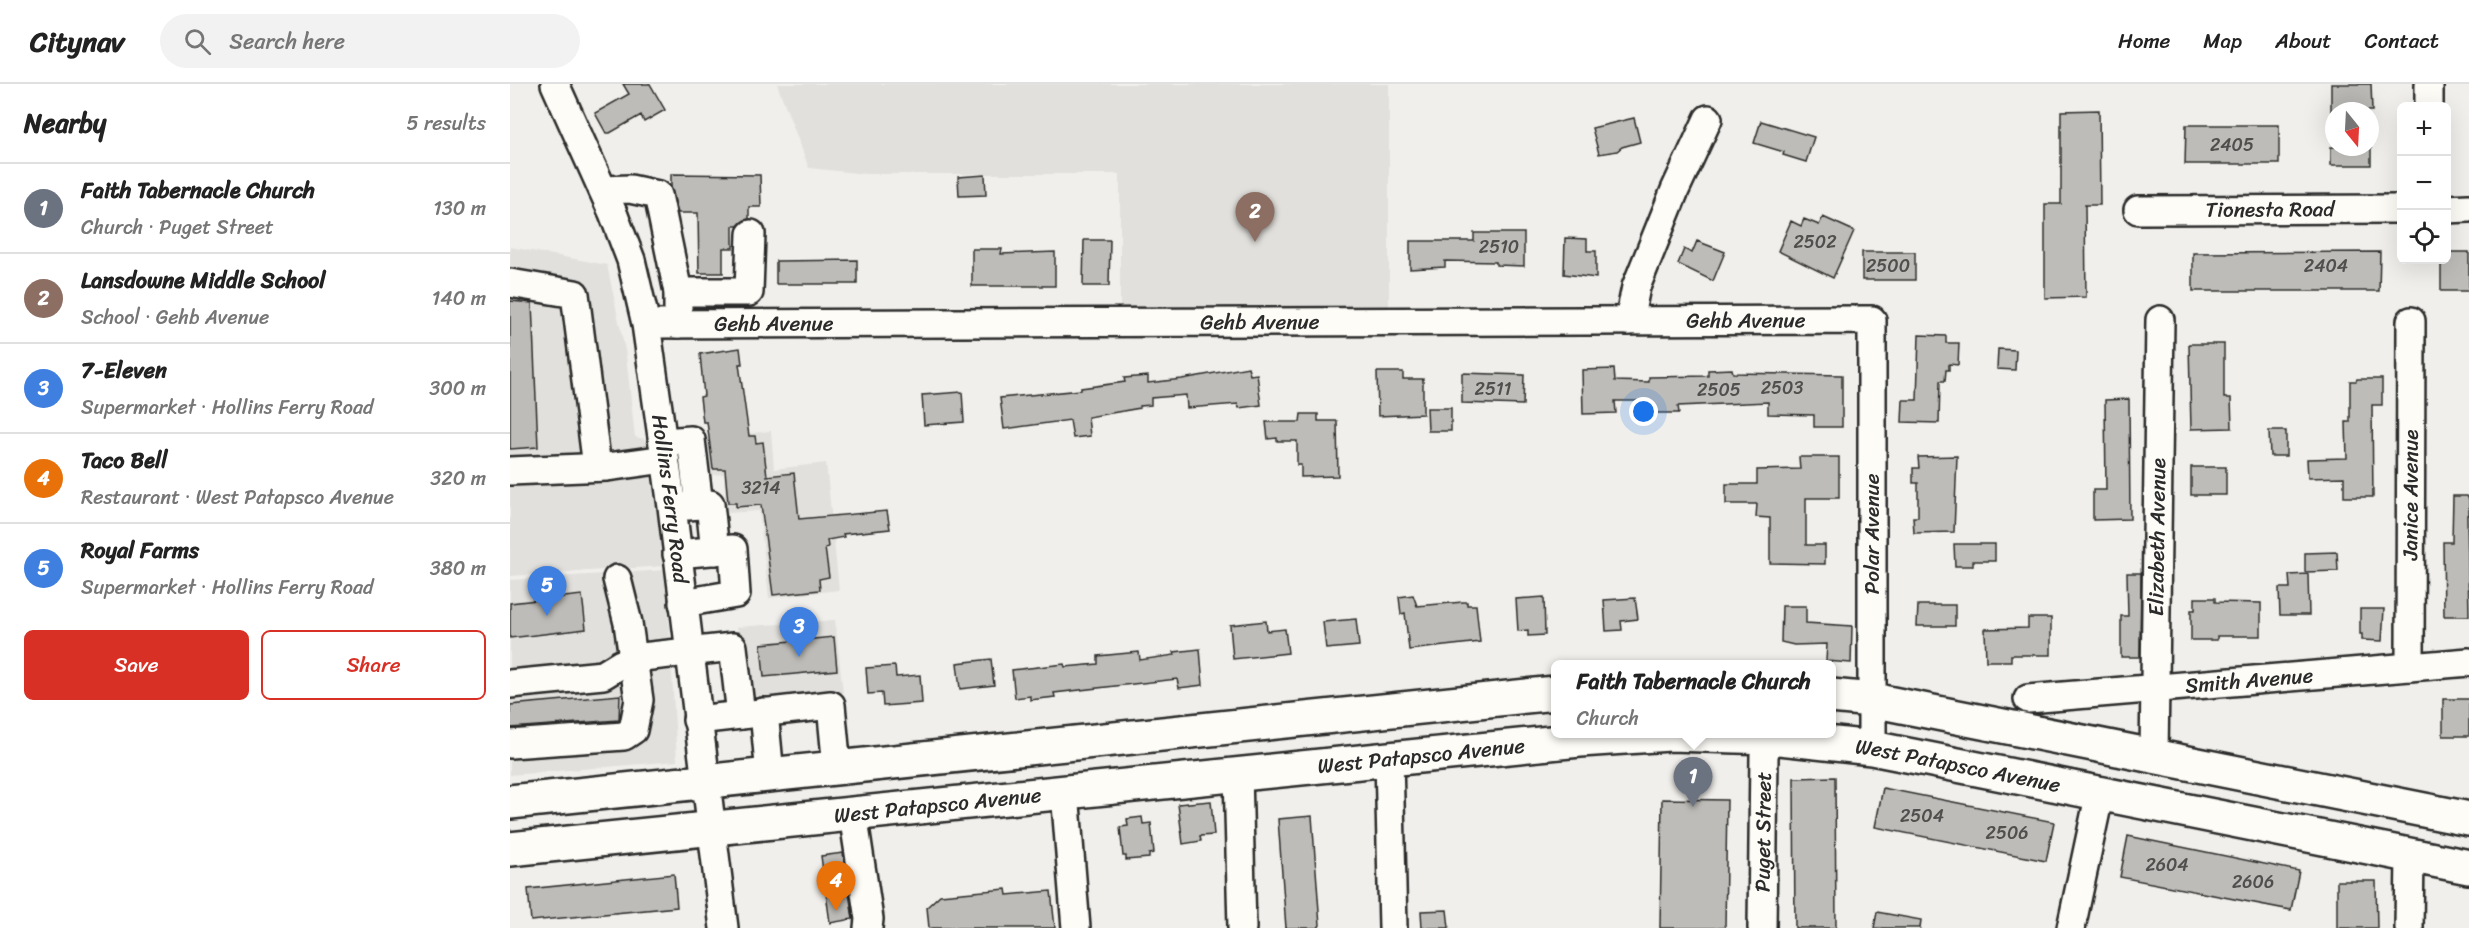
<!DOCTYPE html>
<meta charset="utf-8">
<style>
body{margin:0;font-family:Sriracha,sans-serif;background:#f2f2f2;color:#222}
.controls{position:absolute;right:18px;top:18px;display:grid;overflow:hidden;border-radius:9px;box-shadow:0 6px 24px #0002}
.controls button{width:54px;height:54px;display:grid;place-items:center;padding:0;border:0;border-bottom:2px solid #e0e0e0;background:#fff;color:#222;font:30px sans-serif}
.compass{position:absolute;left:1815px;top:18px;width:54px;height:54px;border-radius:50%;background:#fff;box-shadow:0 6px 24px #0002;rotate:162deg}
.you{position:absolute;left:1134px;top:328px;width:21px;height:21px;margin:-15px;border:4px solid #fff;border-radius:50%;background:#1a73e8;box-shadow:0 0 0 9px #1a73e833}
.badge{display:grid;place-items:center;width:39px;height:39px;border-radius:50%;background:#d93025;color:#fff;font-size:20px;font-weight:700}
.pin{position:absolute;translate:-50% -50px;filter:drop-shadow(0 2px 3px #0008)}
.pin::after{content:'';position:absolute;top:32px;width:21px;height:18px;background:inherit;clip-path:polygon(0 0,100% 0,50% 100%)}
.popup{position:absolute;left:1041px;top:576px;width:285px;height:78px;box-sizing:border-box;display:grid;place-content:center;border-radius:9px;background:#fff;filter:drop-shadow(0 2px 4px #0005);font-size:20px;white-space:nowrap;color:#767676}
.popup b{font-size:22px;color:#222}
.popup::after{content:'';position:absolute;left:50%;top:100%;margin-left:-12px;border:12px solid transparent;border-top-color:#fff}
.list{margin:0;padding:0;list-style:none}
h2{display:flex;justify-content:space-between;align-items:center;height:78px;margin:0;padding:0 24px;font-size:26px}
h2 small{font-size:20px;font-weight:400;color:#767676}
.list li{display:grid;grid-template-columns:39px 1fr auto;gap:18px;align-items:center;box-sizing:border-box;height:90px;padding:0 24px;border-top:2px solid #e0e0e0}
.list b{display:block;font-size:22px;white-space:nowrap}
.list p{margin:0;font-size:20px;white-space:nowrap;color:#767676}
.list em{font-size:20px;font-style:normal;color:#767676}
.actions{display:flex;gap:12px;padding:18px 24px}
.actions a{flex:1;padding:14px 0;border:2px solid #d93025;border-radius:9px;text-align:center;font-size:21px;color:#d93025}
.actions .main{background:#d93025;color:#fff}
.icon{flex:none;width:33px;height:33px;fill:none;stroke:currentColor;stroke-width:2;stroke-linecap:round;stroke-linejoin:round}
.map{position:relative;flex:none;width:1959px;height:844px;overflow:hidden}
header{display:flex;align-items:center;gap:36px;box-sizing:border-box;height:84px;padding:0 30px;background:#fff;border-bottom:2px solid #e0e0e0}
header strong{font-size:28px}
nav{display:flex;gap:33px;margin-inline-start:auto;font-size:21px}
.search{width:420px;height:54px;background:#f2f2f2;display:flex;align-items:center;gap:15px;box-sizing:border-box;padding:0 21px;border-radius:33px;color:#767676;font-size:22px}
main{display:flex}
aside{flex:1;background:#fff}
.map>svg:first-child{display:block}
</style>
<header>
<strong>Citynav</strong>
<div class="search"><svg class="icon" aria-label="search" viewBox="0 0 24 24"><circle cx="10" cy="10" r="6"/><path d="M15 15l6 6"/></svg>Search here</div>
<nav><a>Home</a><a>Map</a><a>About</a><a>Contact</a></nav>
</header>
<main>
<aside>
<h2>Nearby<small>5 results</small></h2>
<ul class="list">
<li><span class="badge" style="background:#6b7280">1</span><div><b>Faith Tabernacle Church</b><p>Church · Puget Street</p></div><em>130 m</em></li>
<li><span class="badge" style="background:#8d6e63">2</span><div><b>Lansdowne Middle School</b><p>School · Gehb Avenue</p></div><em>140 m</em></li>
<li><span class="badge" style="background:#3f7fe0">3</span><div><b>7-Eleven</b><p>Supermarket · Hollins Ferry Road</p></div><em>300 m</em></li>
<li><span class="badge" style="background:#e8710a">4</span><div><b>Taco Bell</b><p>Restaurant · West Patapsco Avenue</p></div><em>320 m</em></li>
<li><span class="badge" style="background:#3f7fe0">5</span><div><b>Royal Farms</b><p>Supermarket · Hollins Ferry Road</p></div><em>380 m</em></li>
</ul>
<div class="actions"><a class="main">Save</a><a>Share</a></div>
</aside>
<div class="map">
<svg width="1959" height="844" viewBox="0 0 1959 844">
<rect width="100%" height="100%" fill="#f0efeb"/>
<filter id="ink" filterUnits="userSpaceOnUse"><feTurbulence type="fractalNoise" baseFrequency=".0167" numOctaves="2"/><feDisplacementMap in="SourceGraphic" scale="12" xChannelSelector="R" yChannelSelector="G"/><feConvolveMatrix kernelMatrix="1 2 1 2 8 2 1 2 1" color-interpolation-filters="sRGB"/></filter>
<g filter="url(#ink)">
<path fill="#e1e0dc" d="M 267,0 L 879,0 L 879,226 L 610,228 L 610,90 L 357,90 L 299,84 Z
M 0,163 L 97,181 L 116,271 L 125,353 L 135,355 L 155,482 L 0,492 Z
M 261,347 L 264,385 L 316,379 L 329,506 L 259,514 L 249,427 L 216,429 L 214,390 L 199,391 L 194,354 Z
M 156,486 L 167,677 L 0,691 L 0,496 Z
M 325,536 L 333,609 L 236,618 L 227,543 Z"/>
<path fill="#bdbcb8" stroke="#2b2b2b" stroke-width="1.5" d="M 113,0 L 140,0 L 155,26 L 134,38 L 131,31 L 100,49 L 96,49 L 85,29 L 119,10 Z
M 1821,0 L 1861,0 L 1862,27 L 1821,27 Z
M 1589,26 L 1590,121 L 1575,121 L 1576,213 L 1535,214 L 1535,120 L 1551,120 L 1551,27 Z
M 1124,34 L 1130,58 L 1112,63 L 1107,67 L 1089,70 L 1082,44 Z
M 1251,37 L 1304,53 L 1296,78 L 1273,71 L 1274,68 L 1244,59 Z
M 1676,41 L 1769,41 L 1769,80 L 1675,80 Z
M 1821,63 L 1861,63 L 1861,81 L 1821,81 Z
M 161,90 L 250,91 L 251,123 L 239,123 L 239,135 L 228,142 L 223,142 L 223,164 L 213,164 L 213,189 L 189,189 L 188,129 L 168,129 L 161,104 Z
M 475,91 L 476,111 L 449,112 L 448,93 Z
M 1313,133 L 1344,147 L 1323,194 L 1268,167 L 1281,137 L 1291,142 L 1294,135 L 1309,141 Z
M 964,149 L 1014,149 L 1014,182 L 986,181 L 986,178 L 935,177 L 935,183 L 900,185 L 900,157 L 964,157 Z
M 1055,154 L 1077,155 L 1077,167 L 1086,167 L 1086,194 L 1054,190 Z
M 574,156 L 600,156 L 599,202 L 573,202 Z
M 1187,157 L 1215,168 L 1203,197 L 1168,180 L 1174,165 L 1182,169 Z
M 462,165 L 492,165 L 491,170 L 545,168 L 545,202 L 462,202 Z
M 1352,168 L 1405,168 L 1405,196 L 1352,196 Z
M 1870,168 L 1869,207 L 1683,207 L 1683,169 Z
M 1936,168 L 1959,168 L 1959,207 L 1931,207 L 1931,176 L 1936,176 Z
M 347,176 L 347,200 L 266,200 L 266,177 Z
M 0,217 L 22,219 L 28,363 L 0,365 Z
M 1409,251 L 1436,252 L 1436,259 L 1449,259 L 1448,281 L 1439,280 L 1439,286 L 1436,286 L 1435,297 L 1430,297 L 1429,339 L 1392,338 L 1393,316 L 1407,316 Z
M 1679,260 L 1714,260 L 1714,314 L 1721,314 L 1722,344 L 1681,345 Z
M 230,264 L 232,280 L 229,280 L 239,352 L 245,352 L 246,359 L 253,358 L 257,392 L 284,389 L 289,435 L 377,427 L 380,445 L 333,450 L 334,453 L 317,456 L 318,463 L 315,464 L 319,493 L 309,495 L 310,506 L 263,511 L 251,421 L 226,423 L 226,419 L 218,419 L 215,385 L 203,385 L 197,338 L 193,338 L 190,313 L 194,312 L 190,270 Z
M 1488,265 L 1506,266 L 1505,286 L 1487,285 Z
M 738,283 L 740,291 L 747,290 L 751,321 L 729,324 L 728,320 L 677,324 L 676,311 L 641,314 L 641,321 L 630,322 L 630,324 L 578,333 L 580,352 L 563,354 L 560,336 L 494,345 L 490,314 L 571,306 L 571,304 L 615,298 L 614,294 L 638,292 L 638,299 L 672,295 Z
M 1104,285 L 1105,297 L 1139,298 L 1139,293 L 1198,292 L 1198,286 L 1222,285 L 1223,289 L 1332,291 L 1332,343 L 1304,343 L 1304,331 L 1258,330 L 1258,318 L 1168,322 L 1169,329 L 1140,329 L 1140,317 L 1105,317 L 1106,329 L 1073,330 L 1072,286 Z
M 867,288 L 893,288 L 893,295 L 913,295 L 913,330 L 868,332 Z
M 952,289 L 1014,291 L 1013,321 L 952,319 Z
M 1847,295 L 1872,295 L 1872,321 L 1862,321 L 1863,413 L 1834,413 L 1834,393 L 1798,394 L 1797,375 L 1837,374 L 1836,338 L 1840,338 L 1840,297 L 1846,297 Z
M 452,308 L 454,338 L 414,341 L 412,311 Z
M 1619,315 L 1620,435 L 1583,436 L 1583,406 L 1596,406 L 1595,316 Z
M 917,324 L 941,324 L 941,347 L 918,347 Z
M 791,330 L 808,330 L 808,337 L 827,337 L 828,392 L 791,393 L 791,381 L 787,381 L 787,357 L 767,357 L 767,354 L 758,355 L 756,338 L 790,338 Z
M 1759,347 L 1776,347 L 1776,372 L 1760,372 Z
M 1447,372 L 1444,448 L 1404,449 L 1403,433 L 1408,433 L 1408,399 L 1403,399 L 1403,384 L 1409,384 L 1408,373 Z
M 1289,373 L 1329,373 L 1329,414 L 1296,414 L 1296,461 L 1315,461 L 1315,480 L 1260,479 L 1260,434 L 1246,433 L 1247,420 L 1216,420 L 1216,400 L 1247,400 L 1247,386 L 1290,385 Z
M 1681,383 L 1716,383 L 1716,411 L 1681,411 Z
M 1943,412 L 1957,412 L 1959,415 L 1959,431 L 1957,431 L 1959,532 L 1934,532 L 1933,458 L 1942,458 Z
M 1444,460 L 1485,460 L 1485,477 L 1463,477 L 1463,482 L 1445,482 Z
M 1827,468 L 1828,487 L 1795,488 L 1795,469 Z
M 1617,489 L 1631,489 L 1630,573 L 1611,573 L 1611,532 L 1618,532 Z
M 1798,490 L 1799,531 L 1770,531 L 1769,504 L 1780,504 L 1779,491 Z
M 72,511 L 76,545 L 0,554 L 0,519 Z
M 903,511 L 907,522 L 953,518 L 957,518 L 957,521 L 966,521 L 970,558 L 899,566 L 895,529 L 891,530 L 889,513 Z
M 1034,513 L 1035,551 L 1018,552 L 1018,546 L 1008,547 L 1006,515 Z
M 1125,514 L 1128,535 L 1111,537 L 1112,546 L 1096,547 L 1094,516 Z
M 1685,514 L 1705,514 L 1705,518 L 1751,519 L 1751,552 L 1707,552 L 1707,556 L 1681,556 L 1681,526 L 1685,526 Z
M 1408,521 L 1445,521 L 1445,542 L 1407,542 Z
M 1272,522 L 1296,522 L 1296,539 L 1342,542 L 1341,579 L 1316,577 L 1317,560 L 1284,561 L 1271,558 Z
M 1850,525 L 1874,525 L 1872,557 L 1852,556 L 1852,550 L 1850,550 Z
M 1518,534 L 1541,534 L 1541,571 L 1501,571 L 1501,577 L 1476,577 L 1475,545 L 1518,544 Z
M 846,535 L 849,562 L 816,565 L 813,538 Z
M 756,537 L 757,547 L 775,545 L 778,569 L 723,575 L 720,541 Z
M 324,553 L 327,586 L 254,593 L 251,560 Z
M 690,565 L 693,601 L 669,604 L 667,595 L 544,609 L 545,613 L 520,616 L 520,612 L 505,614 L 502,586 L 554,580 L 555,583 L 588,580 L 588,572 L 629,568 L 630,576 L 665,571 L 664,568 Z
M 481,575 L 484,601 L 450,605 L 447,579 Z
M 385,582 L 386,593 L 410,591 L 412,619 L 373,622 L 372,609 L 358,610 L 356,584 Z
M 110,611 L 109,636 L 0,644 L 0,621 Z
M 1933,615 L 1959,615 L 1959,652 L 1933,652 Z
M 1325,693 L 1326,844 L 1285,844 L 1284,694 Z
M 1373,704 L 1544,738 L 1536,777 L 1365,743 Z
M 1152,715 L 1217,716 L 1215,844 L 1150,844 Z
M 701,717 L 704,751 L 690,752 L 691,757 L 673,760 L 668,720 Z
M 802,732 L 810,841 L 808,844 L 776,844 L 768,735 Z
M 632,733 L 633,740 L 641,739 L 644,769 L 639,770 L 639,774 L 616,776 L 616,772 L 613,772 L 610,743 L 618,742 L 617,735 Z
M 1618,752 L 1789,787 L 1781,826 L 1610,793 Z
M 333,769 L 343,835 L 320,839 L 311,772 Z
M 164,790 L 167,823 L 21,837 L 18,805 Z
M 1827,797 L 1866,797 L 1867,844 L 1827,844 Z
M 496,805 L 497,811 L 541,807 L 545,844 L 419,844 L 417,823 L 430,811 Z
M 937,826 L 939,844 L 912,844 L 911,827 Z
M 1367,828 L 1411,836 L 1410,844 L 1364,844 Z"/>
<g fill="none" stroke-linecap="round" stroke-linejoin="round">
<defs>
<g id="minor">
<path id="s1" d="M 45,0 L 103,129 L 121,176 L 136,240 L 162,423 L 214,844"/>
<path d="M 1919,0 L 1919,22"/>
<path d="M 93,106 L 120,105 L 148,111 L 168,208 L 168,240"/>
<path d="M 1936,125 L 1959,124"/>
<path id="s2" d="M 1628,126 L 1892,125"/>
<path d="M 0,199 L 65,210 L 87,383"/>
<path d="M 168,208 L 239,208 L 241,150"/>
<path d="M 1119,237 L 1126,203 L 1165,106 L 1198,35"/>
<path id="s3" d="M 136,240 L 1362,236 L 1362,664"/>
<path d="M 153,358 L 181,356 L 189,421"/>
<path d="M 0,387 L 97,383 L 155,375"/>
<path d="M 178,422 L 200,420 L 205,467"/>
<path d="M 167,470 L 223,465 L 226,510 L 173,519"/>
<path id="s4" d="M 1900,583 L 1901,237"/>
<path d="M 0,600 L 93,591 L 111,580 L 132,573 L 223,563 L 231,631"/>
<path id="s5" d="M 1518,615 L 1959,578"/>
<path d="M 254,628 L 260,691"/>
<path d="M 187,636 L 321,621 L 327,684"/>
<path d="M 0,660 L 114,652 L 123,646 L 129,616 L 118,539 L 107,495"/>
<path id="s6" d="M 1644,671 L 1650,236"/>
<path d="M 879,675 L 883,844"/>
<path d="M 728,690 L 732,844"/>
<path d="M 555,708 L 566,844"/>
<path d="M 343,730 L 359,835 L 358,844"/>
<path id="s7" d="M 1252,844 L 1254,671 L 1260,653"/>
<path d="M 1561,844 L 1590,708"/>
<path d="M 1899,844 L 1900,770"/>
</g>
<g id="major">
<path d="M 1321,612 L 1362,616 L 1959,735"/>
<path d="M 0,718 L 1045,609"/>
<path id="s8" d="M 0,765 L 879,675 L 1070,656 L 1160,650 L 1260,653 L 1362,664 L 1959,783"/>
</g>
</defs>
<use href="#minor" stroke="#2b2b2b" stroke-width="32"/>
<use href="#major" stroke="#2b2b2b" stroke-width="38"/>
<use href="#minor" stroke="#fdfcf7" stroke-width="27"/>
<use href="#major" stroke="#fdfcf7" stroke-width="33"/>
</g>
</g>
<g text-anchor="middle" stroke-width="6" stroke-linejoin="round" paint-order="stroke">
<g font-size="18" fill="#504f4e">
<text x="1722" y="67">2405</text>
<text x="1305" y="164">2502</text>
<text x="989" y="169">2510</text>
<text x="1378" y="188">2500</text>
<text x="1816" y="188">2404</text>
<text x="1272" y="310">2503</text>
<text x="983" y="311">2511</text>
<text x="1209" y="312">2505</text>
<text x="251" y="410">3214</text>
<text x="1412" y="738">2504</text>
<text x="1497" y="755">2506</text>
<text x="1657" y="787">2604</text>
<text x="1743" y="804">2606</text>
</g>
<g font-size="21" fill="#2b2b2b" stroke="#fdfcf7">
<text dy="7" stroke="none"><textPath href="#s2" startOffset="132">Tionesta Road</textPath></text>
<text dy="7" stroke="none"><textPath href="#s3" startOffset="1100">Gehb Avenue</textPath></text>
<text dy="7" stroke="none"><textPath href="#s3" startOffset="614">Gehb Avenue</textPath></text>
<text dy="7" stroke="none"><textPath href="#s3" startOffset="128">Gehb Avenue</textPath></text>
<text dy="7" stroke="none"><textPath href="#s4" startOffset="172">Janice Avenue</textPath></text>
<text dy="7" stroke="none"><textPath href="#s1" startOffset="434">Hollins Ferry Road</textPath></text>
<text transform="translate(1362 450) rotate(-90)" y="7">Polar Avenue</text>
<text dy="7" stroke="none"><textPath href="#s6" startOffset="218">Elizabeth Avenue</textPath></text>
<text dy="7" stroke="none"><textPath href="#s5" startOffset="222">Smith Avenue</textPath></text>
<text dy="7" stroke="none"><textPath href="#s8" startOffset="916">West Patapsco Avenue</textPath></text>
<text dy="7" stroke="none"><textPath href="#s8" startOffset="1456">West Patapsco Avenue</textPath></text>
<text dy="7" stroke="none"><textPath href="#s8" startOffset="430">West Patapsco Avenue</textPath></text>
<text dy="7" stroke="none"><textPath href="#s7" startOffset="96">Puget Street</textPath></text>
</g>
</g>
</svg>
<div class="controls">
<button>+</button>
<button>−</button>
<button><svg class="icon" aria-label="locate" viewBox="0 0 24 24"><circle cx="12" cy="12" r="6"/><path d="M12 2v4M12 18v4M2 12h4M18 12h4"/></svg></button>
</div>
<svg class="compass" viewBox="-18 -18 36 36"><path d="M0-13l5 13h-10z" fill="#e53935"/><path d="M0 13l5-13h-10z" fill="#767676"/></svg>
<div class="you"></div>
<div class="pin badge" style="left:1183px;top:723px;background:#6b7280">1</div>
<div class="popup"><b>Faith Tabernacle Church</b>Church</div>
<div class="pin badge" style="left:745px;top:158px;background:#8d6e63">2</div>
<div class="pin badge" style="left:289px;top:573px;background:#3f7fe0">3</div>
<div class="pin badge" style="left:326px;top:827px;background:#e8710a">4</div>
<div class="pin badge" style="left:37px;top:532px;background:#3f7fe0">5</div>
</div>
</main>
